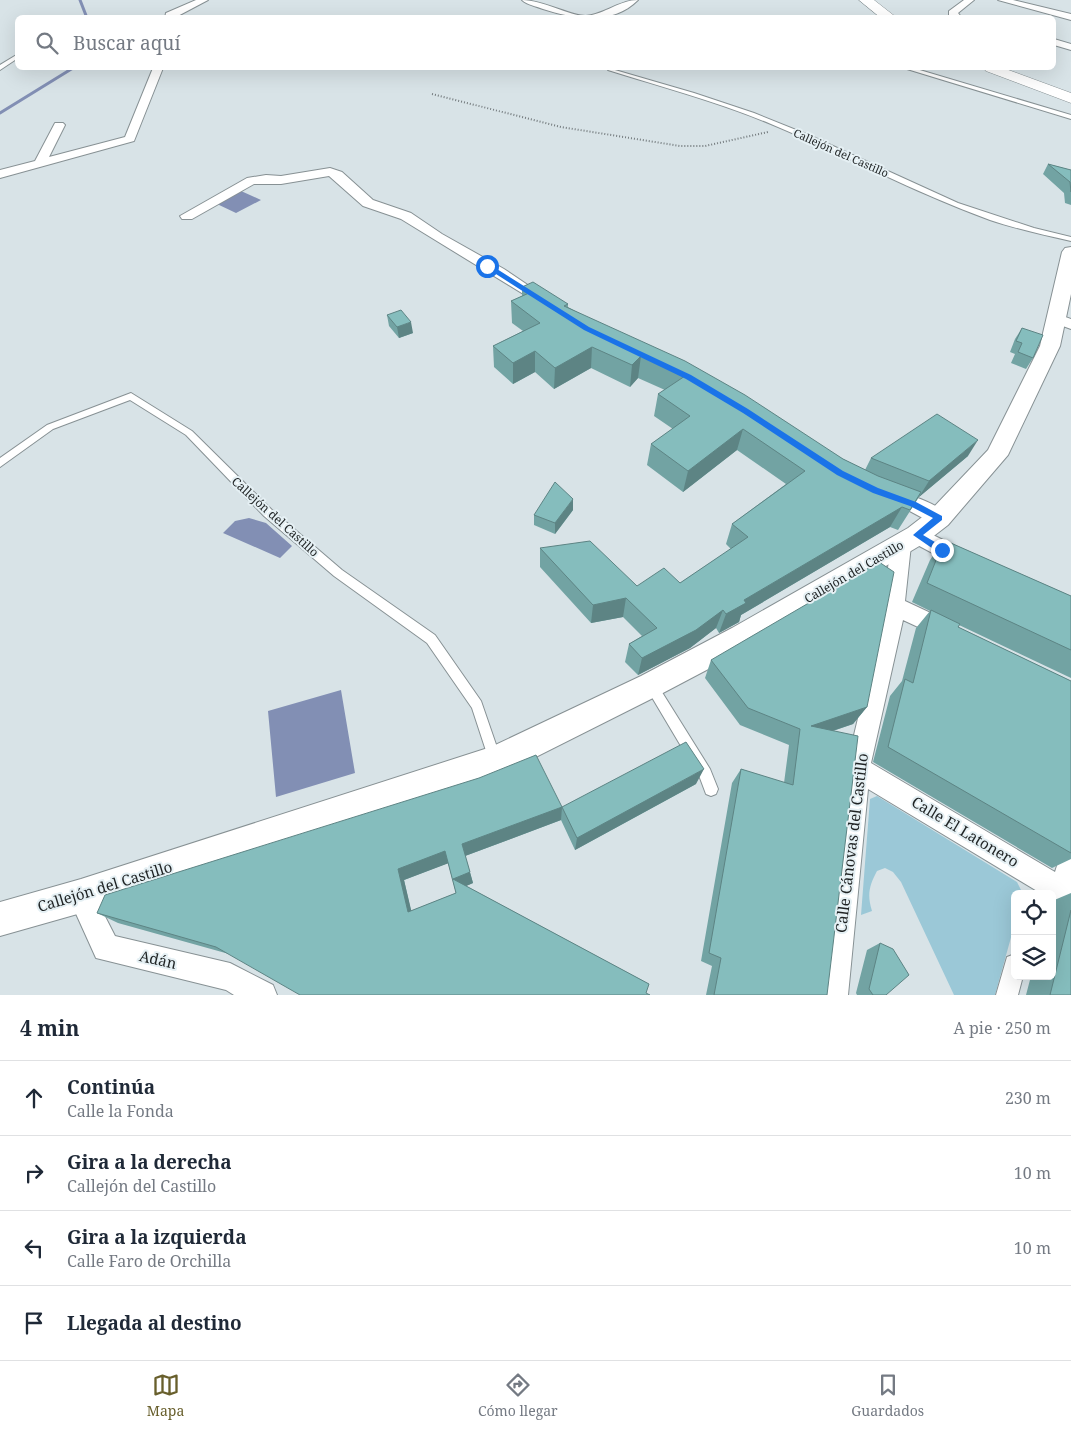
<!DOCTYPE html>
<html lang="es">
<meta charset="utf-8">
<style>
body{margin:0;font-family:"Noto Serif",serif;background:#f2f2f3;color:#1f2937}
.controls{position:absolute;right:15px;bottom:15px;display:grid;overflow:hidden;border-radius:8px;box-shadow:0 5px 20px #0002}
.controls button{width:45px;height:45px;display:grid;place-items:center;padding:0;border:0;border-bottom:1px solid #e0e1e3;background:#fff;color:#1f2937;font:25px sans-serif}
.stop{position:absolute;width:15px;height:15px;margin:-11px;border:4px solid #1a73e8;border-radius:50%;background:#fff}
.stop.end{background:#1a73e8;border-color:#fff;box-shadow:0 1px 5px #0008}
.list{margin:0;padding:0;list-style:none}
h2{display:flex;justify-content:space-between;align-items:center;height:65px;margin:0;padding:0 20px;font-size:21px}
h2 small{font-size:16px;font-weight:400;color:#747a83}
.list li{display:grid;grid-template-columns:32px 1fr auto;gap:15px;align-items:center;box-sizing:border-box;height:75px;padding:0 20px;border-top:1px solid #e0e1e3}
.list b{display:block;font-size:19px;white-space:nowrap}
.list p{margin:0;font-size:16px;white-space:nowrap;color:#747a83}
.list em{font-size:16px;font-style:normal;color:#747a83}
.icon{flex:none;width:28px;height:28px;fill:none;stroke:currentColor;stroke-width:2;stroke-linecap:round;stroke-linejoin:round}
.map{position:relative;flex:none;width:1071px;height:995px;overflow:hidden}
.search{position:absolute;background:#fff;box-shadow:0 5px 20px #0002;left:15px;right:15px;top:15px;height:55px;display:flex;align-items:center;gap:12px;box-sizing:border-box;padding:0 18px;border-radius:8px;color:#747a83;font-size:19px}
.sheet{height:365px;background:#fff}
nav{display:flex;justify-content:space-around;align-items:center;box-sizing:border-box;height:70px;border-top:1px solid #e0e1e3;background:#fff;font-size:14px;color:#747a83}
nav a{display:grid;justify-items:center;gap:2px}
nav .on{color:#685f2c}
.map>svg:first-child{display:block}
</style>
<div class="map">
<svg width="1071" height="995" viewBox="0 0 1071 995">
<rect width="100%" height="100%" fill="#d8e3e7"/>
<path fill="#9bc8d7" d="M 877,796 L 1017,882 L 1023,894 L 1015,894 L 1015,923 L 995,995 L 954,995 L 901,882 L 893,872 L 885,868 L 877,871 C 869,886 867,895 872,911 L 861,915 L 870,799 Z"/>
<path fill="#828fb4" d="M 241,191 L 261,200 L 236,213 L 217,204 Z
M 249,518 L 266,523 L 292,546 L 280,558 L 223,533 L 235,521 Z
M 341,690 L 355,773 L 276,797 L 268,711 Z"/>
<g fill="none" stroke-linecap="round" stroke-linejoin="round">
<path stroke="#828fb4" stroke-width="3" d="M 80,0 L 87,18
M 0,113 L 73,68"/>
<defs>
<path id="service" d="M 18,54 L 18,58 L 0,70 L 0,65 Z
M 608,68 L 694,93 L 754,113 L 811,136 L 958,203 L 1034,228 L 1071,237 L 1071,241 C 1044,235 1017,229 990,220 C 915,193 844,154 771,124 C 718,102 662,87 608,70 Z
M 907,68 L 913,68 L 1071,115 L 1071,119 L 907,69 Z
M 131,393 L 192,431 L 272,510 L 342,570 L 435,635 L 481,701 L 501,759 L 500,763 L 495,765 L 490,763 L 472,708 L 427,643 L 334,576 L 264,516 L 186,435 L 130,400 L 53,429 L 0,467 L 0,458 L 47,425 Z
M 651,679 L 655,681 L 710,769 L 718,789 L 716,794 L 711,796 L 706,794 L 700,778 L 647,689 L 645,685 L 647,681 Z"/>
<path id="pedestrian" d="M 1015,954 L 1015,976 L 1023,976 L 1018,995 L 996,995 L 1007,957 Z"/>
<path id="minor" d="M 196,0 L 208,0 L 174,18 L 165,18 L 166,13 Z
M 522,0 C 543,0 572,17 586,16 C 605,14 620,0 638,0 C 612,26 574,19 543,9 C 536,6 527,5 522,0 Z
M 964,0 L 974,0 L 958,13 L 962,18 L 952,18 L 949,15 L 949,11 Z
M 998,0 L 1013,0 L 1071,14 L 1071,20 Z
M 1054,39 L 1071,44 L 1071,50 L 1054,45 Z
M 153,68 L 163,68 L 134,141 L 0,178 L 0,170 L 35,161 L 55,123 L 63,123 L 65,125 L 49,157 L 125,137 Z
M 330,168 L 342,172 L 373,200 L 411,213 L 442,234 L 504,269 L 550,300 L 548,303 L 538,303 L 401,219 L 363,206 L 329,176 L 281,184 L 254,184 L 192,219 L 182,219 L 180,216 L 247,178 L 266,175 L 281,176 Z
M 1057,314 L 1071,319 L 1071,329 L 1052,322 L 1049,319 L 1052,316 Z
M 890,489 C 906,494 941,503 949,518 L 946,523 L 939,526 L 932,523 L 906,509 L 883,501 L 881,496 L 883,491 Z
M 917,527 L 967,552 L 970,558 L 967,564 L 960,566 L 953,564 L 910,541 L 907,535 L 910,529 Z
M 901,537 L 908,539 L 911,545 L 905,601 L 952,623 L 955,630 L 952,637 L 944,639 L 903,620 L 871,763 L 1055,872 L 1062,850 L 1071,846 L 1071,909 L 1052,900 L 1052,894 L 1042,894 L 868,789 L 848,995 L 820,995 L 846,769 L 881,621 L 891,545 L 894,539 Z
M 81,883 L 90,887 L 115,936 L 230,963 L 273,985 L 277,995 L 234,995 L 226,990 L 96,958 L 68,896 L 72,887 Z"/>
<path id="tertiary" d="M 1071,247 L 1071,294 L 1060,346 L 1008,455 L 948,525 L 926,542 L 752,646 L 661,694 L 506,772 L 81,913 L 0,936 L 0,902 L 81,879 L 491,747 L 641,676 L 732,628 L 908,528 L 930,511 L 988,450 L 1040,346 L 1062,252 L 1065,248 Z"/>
<path id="secondary" d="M 859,0 L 874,0 L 897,18 L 881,18 Z
M 984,68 L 1003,68 L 1071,93 L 1071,103 L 986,71 Z"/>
</defs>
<use href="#service" stroke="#879194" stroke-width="2"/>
<use href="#pedestrian" stroke="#879194" stroke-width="2"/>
<use href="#minor" stroke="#879194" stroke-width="2"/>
<use href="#tertiary" stroke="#879194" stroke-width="2"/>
<use href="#secondary" stroke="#879194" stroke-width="1"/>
<path stroke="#747b7e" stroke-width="2" stroke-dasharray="1 2" stroke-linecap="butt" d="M 432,94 L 561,127 L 680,146 L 705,146 L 768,132"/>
<use href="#service" fill="#fff" fill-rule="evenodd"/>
<use href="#pedestrian" fill="#fff" fill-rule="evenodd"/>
<use href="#minor" fill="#fff" fill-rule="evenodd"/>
<use href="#tertiary" fill="#fff" fill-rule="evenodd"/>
<use href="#secondary" fill="#fff" fill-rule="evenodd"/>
</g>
<path fill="#72a3a3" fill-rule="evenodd" d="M 1048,164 L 1071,170 L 1071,205 L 1065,203 L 1064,193 L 1043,174 Z
M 522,287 L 568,304 L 568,307 L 843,459 L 865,470 L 871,458 L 968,456 L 919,497 L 898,530 L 890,527 L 741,615 L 739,622 L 719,633 L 716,628 L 690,648 L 638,675 L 625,662 L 629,644 L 642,636 L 623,617 L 591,623 L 540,567 L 540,548 L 637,586 L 680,583 L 731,549 L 726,544 L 732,524 L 786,484 L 737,450 L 683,492 L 647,465 L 651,444 L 673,429 L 654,416 L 658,394 L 665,390 L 638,378 L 630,387 L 591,368 L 554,389 L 535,372 L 513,384 L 494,367 L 493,346 L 523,331 L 512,323 L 511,301 L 522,296 Z
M 387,315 L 413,333 L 399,338 L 389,326 Z
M 1022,328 L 1033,358 L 1026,369 L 1011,363 L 1015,354 L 1010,352 L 1015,339 Z
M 573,510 L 555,534 L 534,525 L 534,515 Z
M 944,540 L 1071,596 L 1071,678 L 959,625 L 958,627 L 1071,681 L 1071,859 L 1052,868 L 873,762 L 890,696 L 902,681 L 916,628 L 930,611 L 912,602 L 930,560 Z
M 711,660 L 867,707 L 853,724 L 833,731 L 827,995 L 706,995 L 712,966 L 701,961 L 732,783 L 741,769 L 784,783 L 789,745 L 740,725 L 705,678 Z
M 696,784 L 575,850 L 561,820 L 465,856 L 473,883 L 466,886 L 649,984 L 229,954 L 118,923 L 97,913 L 562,807 ZM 448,863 L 456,893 L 411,911 L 404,880 Z
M 1071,893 L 1071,995 L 1026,995 L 1031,976 L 1052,976 L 1052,901 Z
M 880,943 L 886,995 L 857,995 L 856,993 L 867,950 Z"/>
<path fill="#5d8484" d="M 411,322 L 413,333 L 399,338 L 397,327 Z
M 592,347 L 591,368 L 554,389 L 555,368 Z
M 535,351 L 535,372 L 513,384 L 513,363 Z
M 641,356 L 638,378 L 630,387 L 632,365 Z
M 743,429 L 737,450 L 683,492 L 688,471 Z
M 978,440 L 968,456 L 919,497 L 929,481 Z
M 573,499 L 573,510 L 555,534 L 555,523 Z
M 902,507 L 890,527 L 741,615 L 739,622 L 719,633 L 726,614 L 744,600 Z
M 626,598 L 623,617 L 591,623 L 593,605 Z
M 723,610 L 716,628 L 690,648 L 638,675 L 642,658 Z
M 867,707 L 853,724 L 799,742 L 811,726 Z
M 704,769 L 696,784 L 575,850 L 577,838 Z
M 562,807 L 561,820 L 465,856 L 462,844 Z
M 445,851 L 449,863 L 404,880 L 414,922 L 408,912 L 398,869 Z
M 470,872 L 473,883 L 457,890 L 453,879 Z"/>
<path fill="#85bdbd" stroke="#5d8484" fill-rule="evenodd" d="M 1048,164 L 1071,170 L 1071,192 L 1070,182 Z
M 533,282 L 568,304 L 564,306 L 685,361 L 745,395 L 843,459 L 878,476 L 921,492 L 910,510 L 902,507 L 744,600 L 746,603 L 726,614 L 723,610 L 696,630 L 642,658 L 629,644 L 657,628 L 626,598 L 593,605 L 540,548 L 590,541 L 637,586 L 664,568 L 680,583 L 748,537 L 732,524 L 805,471 L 743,429 L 688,471 L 651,444 L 690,416 L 658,394 L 685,376 L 641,356 L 632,365 L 592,347 L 555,368 L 535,351 L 513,363 L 493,346 L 540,323 L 511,301 L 529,293 L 522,287 Z
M 401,310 L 411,322 L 397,327 L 387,315 Z
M 1022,328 L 1043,335 L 1033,358 L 1018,352 L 1022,343 L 1016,341 Z
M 937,414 L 978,440 L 929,481 L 871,458 Z
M 555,482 L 573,499 L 555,523 L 534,515 Z
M 944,540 L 1071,596 L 1071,650 L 927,583 Z
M 879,562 L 894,572 L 867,707 L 811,726 L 858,736 L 827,995 L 714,995 L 721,958 L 709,953 L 741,769 L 793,785 L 800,729 L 748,708 L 711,660 Z
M 931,610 L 960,624 L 958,627 L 1071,681 L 1071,853 L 888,747 L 905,679 L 913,683 Z
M 686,742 L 704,769 L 577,838 L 562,807 Z
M 536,755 L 562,807 L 462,844 L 470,872 L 453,879 L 649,984 L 646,993 L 650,995 L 300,995 L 216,947 L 97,913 L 105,895 L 479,778 ZM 445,851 L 456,893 L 408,912 L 398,869 Z
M 1071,910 L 1071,995 L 1050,995 Z
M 880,943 L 893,949 L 909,975 L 886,995 L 873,995 L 869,989 Z"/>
<path fill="#1a73e8" d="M 485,264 L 489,264 L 589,327 L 691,375 L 748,409 L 843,471 L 878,488 L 916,502 L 942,516 L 942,520 L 923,535 L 945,548 L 945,553 L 939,553 L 913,535 L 933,518 L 910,506 L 873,493 L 837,475 L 743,413 L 686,379 L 584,330 L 485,267 Z"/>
<g text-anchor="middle" stroke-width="4" stroke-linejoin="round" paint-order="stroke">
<g font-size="11" fill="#1f2324" stroke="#e5f0f4">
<text transform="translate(841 153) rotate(24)" y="4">Callejón del Castillo</text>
</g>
<g font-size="12" fill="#1f2324" stroke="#e5f0f4">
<text transform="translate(275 517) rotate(42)" y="4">Callejón del Castillo</text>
<text transform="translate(854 572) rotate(-30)" y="4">Callejón del Castillo</text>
</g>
<g font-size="15" fill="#1f2324" stroke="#e5f0f4">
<text transform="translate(965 832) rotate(31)" y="5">Calle El Latonero</text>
<text transform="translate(852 843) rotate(-83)" y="5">Calle Cánovas del Castillo</text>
<text transform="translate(105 887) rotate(-17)" y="5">Callejón del Castillo</text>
<text transform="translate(158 960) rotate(13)" y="5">Adán</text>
</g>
</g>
</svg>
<div class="controls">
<button><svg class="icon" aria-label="locate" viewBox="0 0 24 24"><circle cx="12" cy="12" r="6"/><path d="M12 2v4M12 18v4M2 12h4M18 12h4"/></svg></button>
<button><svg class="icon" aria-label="layers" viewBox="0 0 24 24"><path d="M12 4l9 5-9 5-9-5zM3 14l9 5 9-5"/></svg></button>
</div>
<div class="stop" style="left:487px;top:266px"></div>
<div class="stop end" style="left:942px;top:550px"></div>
<div class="search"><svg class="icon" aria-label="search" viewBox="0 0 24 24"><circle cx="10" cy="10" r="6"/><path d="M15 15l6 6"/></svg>Buscar aquí</div>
</div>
<section class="sheet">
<h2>4 min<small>A pie · 250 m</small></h2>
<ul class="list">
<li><svg class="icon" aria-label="ahead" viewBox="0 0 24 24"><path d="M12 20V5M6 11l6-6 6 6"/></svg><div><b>Continúa</b><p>Calle la Fonda</p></div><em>230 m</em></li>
<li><svg class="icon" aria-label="right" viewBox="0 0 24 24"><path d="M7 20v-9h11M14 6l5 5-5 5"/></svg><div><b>Gira a la derecha</b><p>Callejón del Castillo</p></div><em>10 m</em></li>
<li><svg class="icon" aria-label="left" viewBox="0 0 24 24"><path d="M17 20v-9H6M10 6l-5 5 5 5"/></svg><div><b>Gira a la izquierda</b><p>Calle Faro de Orchilla</p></div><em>10 m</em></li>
<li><svg class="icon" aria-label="arrive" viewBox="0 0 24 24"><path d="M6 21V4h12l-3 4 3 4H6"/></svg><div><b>Llegada al destino</b></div></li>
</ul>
</section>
<nav>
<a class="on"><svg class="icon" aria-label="map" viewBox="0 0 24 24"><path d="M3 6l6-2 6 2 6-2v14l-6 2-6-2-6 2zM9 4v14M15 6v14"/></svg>Mapa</a>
<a><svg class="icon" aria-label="directions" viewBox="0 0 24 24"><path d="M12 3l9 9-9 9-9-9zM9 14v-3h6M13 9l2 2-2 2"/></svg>Cómo llegar</a>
<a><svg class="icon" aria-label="saved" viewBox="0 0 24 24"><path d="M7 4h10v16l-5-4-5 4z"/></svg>Guardados</a>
</nav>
